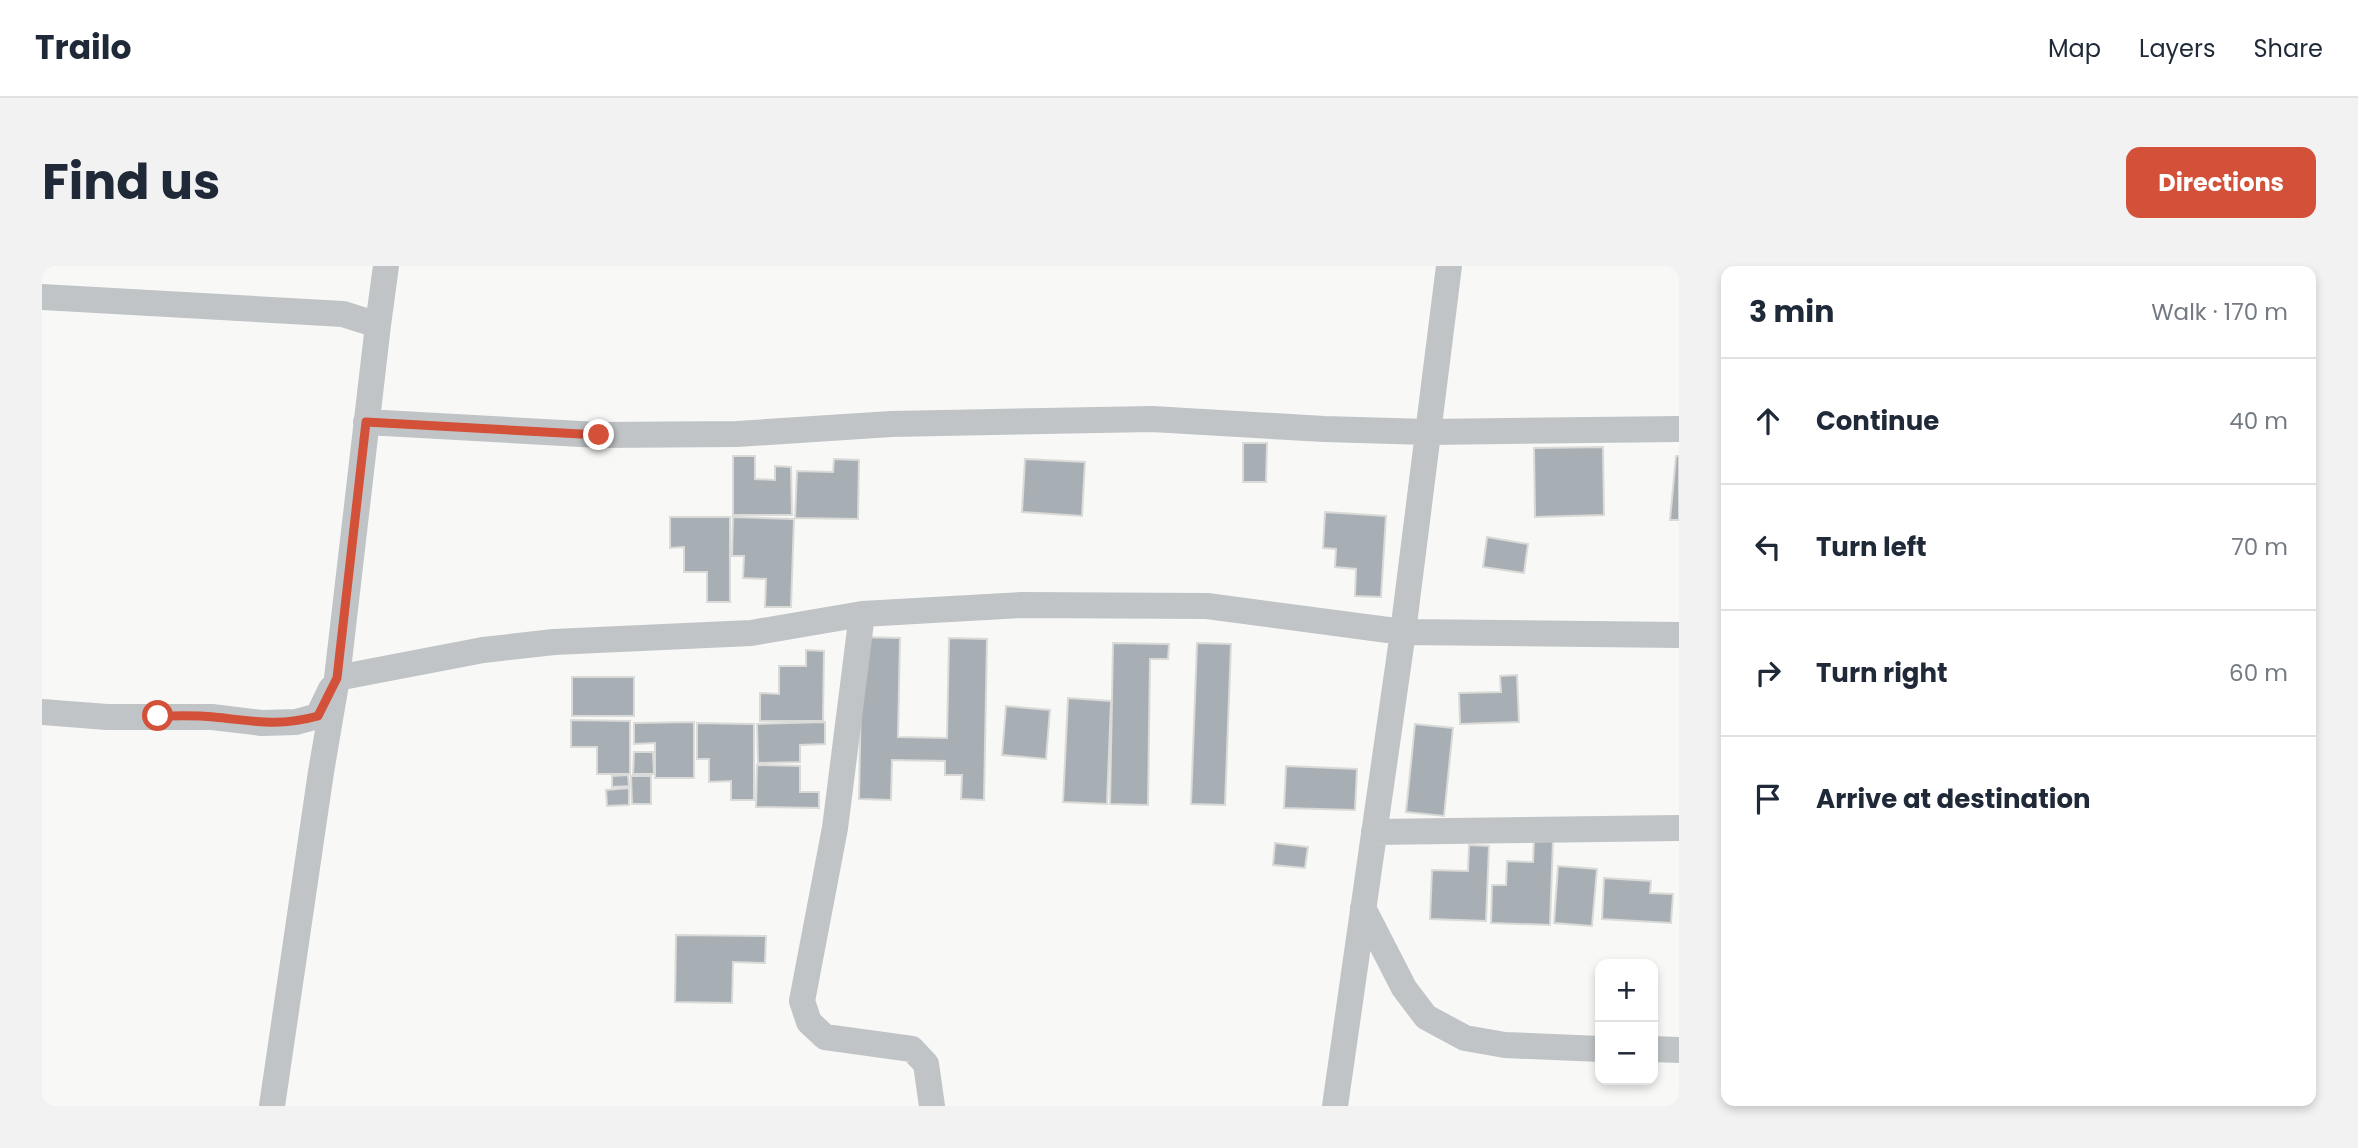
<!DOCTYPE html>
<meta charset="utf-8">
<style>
body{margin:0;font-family:Poppins,sans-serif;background:#f2f2f3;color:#1f2937}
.controls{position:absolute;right:21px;bottom:21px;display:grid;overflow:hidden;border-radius:14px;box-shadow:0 4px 10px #0003}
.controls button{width:63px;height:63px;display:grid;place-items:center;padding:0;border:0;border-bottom:2px solid #e0e1e3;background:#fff;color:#1f2937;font:35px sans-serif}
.stop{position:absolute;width:21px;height:21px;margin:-16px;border:5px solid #d45139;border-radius:50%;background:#fff}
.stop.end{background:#d45139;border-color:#fff;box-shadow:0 2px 7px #0008}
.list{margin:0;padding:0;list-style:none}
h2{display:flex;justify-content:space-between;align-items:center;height:91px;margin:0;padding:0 28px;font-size:30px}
h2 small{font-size:23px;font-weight:400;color:#747a83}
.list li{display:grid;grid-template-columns:46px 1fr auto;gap:21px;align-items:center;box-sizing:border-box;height:126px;padding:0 28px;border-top:2px solid #e0e1e3}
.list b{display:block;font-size:26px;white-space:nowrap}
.list em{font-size:23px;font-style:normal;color:#747a83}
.icon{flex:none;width:38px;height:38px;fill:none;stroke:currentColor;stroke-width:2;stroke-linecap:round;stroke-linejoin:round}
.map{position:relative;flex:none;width:1637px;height:840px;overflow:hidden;border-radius:14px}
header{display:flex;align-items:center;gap:42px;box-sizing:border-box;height:98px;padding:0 35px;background:#fff;border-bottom:2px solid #e0e1e3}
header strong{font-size:33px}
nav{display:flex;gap:38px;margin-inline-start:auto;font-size:24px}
.intro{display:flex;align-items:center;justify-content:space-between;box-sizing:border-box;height:168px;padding:0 42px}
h1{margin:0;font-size:49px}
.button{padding:18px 32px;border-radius:14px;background:#d45139;color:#fff;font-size:24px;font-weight:700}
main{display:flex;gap:42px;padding:0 42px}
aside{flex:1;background:#fff;border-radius:14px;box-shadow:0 4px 10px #0003}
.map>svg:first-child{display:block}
</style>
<header>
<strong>Trailo</strong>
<nav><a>Map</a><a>Layers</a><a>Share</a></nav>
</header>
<div class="intro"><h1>Find us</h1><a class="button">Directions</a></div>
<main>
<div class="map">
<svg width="1637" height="840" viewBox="0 0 1637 840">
<rect width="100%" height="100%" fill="#f8f8f6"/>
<path fill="#a8afb4" stroke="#dadad8" stroke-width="2" d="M 1201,177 L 1225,177 L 1224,216 L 1201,216 Z
M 1561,181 L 1562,249 L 1493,251 L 1492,182 Z
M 691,190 L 713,190 L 713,213 L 733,214 L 733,200 L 749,201 L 750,249 L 691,249 Z
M 1634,190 L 1637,190 L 1637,254 L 1628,254 Z
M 792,193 L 817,194 L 816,253 L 753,252 L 755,205 L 791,206 Z
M 983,193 L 1043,196 L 1040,250 L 980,246 Z
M 1283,246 L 1344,250 L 1339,331 L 1313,330 L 1314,303 L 1293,301 L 1294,283 L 1281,282 Z
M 628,251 L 688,251 L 688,336 L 665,336 L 665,306 L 642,306 L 642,281 L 628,282 Z
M 691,251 L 752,253 L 749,341 L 723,341 L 724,313 L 701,312 L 702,290 L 690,290 Z
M 1445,271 L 1486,278 L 1482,307 L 1441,301 Z
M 820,371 L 858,372 L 856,471 L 905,472 L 907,372 L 945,373 L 942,534 L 919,533 L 920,509 L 903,509 L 903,495 L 850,494 L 849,534 L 817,533 Z
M 1071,377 L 1127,378 L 1126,393 L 1108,393 L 1106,539 L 1068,538 Z
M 1155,377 L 1189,378 L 1183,539 L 1149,538 Z
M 764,384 L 782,385 L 781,455 L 718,455 L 718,427 L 737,428 L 737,400 L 764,400 Z
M 1475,409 L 1477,456 L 1418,458 L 1417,427 L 1459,426 L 1458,410 Z
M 530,411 L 592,411 L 592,450 L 530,450 Z
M 1026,432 L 1069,435 L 1065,538 L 1021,536 Z
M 964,440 L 1008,444 L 1004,493 L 960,489 Z
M 529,454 L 588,455 L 588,508 L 555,508 L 555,481 L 529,481 Z
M 652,456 L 652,512 L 613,512 L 613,477 L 592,478 L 592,457 Z
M 783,456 L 783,478 L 758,479 L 758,496 L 716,497 L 715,458 Z
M 655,457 L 712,458 L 712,534 L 689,534 L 689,515 L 667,516 L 667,493 L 655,493 Z
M 1373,458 L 1411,462 L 1402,550 L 1364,546 Z
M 592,486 L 611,486 L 612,508 L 591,508 Z
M 715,499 L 758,500 L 758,526 L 777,526 L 777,542 L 714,541 Z
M 1244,500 L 1315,503 L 1313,544 L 1242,542 Z
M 586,509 L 587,520 L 570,521 L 570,510 Z
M 589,510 L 609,510 L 609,538 L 590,538 Z
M 587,522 L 587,539 L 565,540 L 564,524 Z
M 1492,574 L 1511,574 L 1508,659 L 1449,657 L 1450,619 L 1464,619 L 1465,595 L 1491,596 Z
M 1233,577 L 1266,581 L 1263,602 L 1231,599 Z
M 1427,579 L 1447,580 L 1444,655 L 1388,653 L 1390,604 L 1426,605 Z
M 1516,600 L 1555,603 L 1550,660 L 1512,657 Z
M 1562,612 L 1609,615 L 1608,627 L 1631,628 L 1629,657 L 1560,653 Z
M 634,669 L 724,670 L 723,697 L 691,696 L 690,737 L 633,736 Z"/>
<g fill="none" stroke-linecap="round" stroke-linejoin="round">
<path stroke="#c0c4c7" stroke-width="26" d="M 0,31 L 301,48 L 336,59 L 295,412 L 279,506 L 230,840
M 336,59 L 344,0
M 324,156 L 557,169 L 695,168 L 849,158 L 1110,153 L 1282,163 L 1386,166 L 1637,163
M 820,348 L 793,562 L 760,735 L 767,756 L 783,771 L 870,783 L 884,798 L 890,840
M 295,412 L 441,384 L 512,376 L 709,367 L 820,348 L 979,339 L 1165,340 L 1361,366 L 1637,369
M 0,446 L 65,451 L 170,451 L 220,457 L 254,456 L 276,450 L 289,423
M 1332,566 L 1637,562
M 1321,642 L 1362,722 L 1384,751 L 1423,772 L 1463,779 L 1558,783
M 1611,783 L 1637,784
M 1293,840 L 1361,366 L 1407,0"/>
</g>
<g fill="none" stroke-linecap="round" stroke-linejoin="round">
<path stroke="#d45139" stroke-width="9" d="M 116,450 C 134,450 153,449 172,451 C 212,455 236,461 276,450 L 295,412 L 324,156 L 557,169"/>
</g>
</svg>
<div class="controls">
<button>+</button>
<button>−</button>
</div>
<div class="stop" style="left:116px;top:450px"></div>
<div class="stop end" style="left:557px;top:169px"></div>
</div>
<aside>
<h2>3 min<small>Walk · 170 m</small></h2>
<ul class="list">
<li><svg class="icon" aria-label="ahead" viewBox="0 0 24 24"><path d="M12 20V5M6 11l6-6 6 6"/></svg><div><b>Continue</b></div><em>40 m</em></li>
<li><svg class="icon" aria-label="left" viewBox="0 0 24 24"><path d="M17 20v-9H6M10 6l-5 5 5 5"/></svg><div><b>Turn left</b></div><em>70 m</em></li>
<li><svg class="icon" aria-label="right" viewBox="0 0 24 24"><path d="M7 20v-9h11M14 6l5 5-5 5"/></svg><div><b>Turn right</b></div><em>60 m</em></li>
<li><svg class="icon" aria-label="arrive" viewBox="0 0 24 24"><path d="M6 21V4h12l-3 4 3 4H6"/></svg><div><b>Arrive at destination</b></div></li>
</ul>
</aside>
</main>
